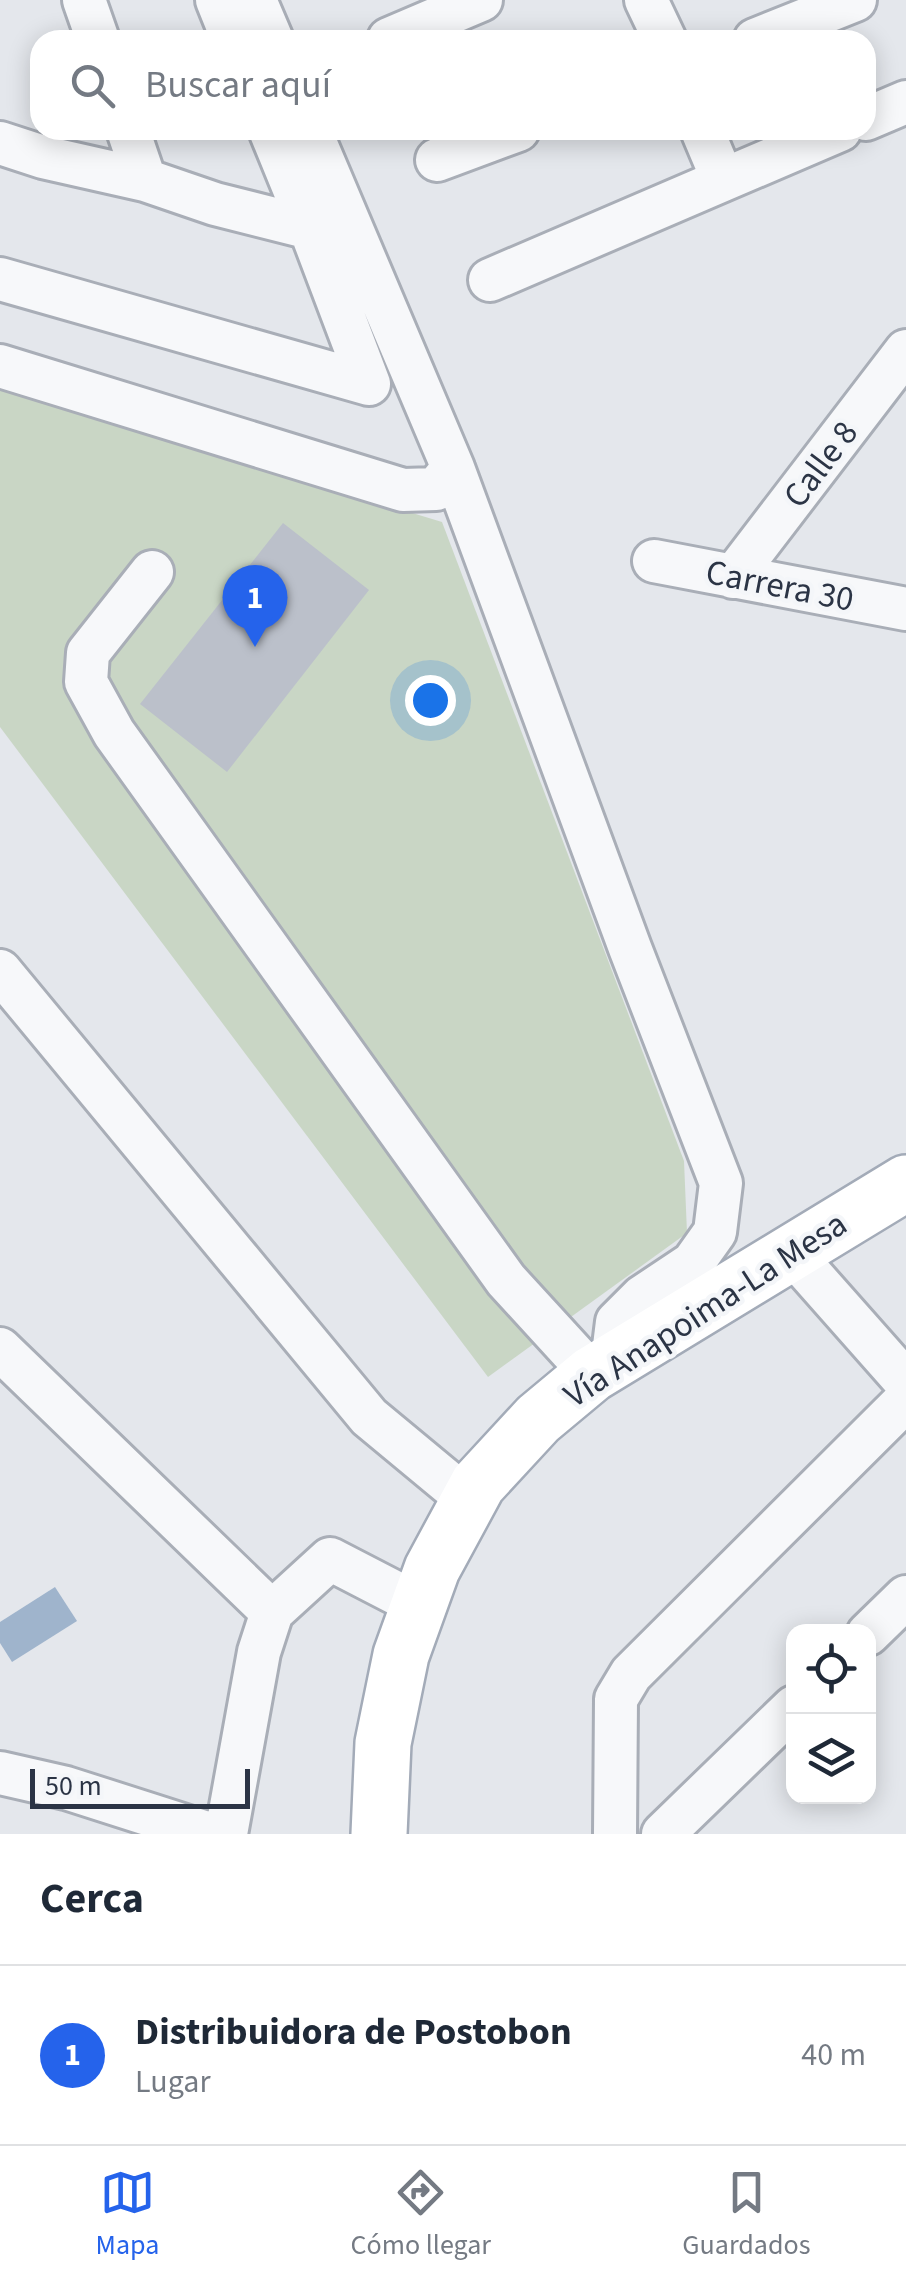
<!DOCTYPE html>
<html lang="es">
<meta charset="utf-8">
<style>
body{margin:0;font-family:"Source Sans 3",sans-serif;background:#f6f6f7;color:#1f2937}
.controls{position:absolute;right:30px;bottom:30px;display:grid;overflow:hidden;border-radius:20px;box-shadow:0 5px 25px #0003}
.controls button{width:90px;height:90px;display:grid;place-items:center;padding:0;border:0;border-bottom:2px solid #e0e1e3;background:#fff;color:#1f2937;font:50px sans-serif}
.scale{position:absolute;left:30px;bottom:25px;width:220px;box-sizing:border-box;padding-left:10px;border:5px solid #2b3445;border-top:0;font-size:28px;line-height:35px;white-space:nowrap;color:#2b3445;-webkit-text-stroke:8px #f4f6f9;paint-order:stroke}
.you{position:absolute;left:430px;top:700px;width:35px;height:35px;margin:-25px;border:8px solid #fff;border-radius:50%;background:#1a73e8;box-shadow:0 0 0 15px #1a73e833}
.badge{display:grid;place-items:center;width:65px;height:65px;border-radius:50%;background:#2563eb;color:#fff;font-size:32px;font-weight:700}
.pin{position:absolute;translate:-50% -82px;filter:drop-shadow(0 2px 5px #0008)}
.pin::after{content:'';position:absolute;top:52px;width:35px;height:30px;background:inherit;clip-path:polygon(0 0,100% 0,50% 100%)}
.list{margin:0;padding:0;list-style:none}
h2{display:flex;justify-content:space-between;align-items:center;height:130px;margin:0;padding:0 40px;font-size:42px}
h2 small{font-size:32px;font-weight:400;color:#747a83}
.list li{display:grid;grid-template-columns:65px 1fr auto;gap:30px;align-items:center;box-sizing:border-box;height:180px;padding:0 40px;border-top:2px solid #e0e1e3}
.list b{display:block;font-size:38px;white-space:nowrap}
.list p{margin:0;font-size:32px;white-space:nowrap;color:#747a83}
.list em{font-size:32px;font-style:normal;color:#747a83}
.icon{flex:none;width:55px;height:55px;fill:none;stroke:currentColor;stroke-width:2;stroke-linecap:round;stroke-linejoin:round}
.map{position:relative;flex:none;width:906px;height:1834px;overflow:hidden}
.search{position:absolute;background:#fff;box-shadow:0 5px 25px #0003;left:30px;right:30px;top:30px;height:110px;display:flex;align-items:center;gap:25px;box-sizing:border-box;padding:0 35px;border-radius:30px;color:#747a83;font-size:38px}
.sheet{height:310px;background:#fff}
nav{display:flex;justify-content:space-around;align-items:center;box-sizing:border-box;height:140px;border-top:2px solid #e0e1e3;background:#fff;font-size:28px;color:#747a83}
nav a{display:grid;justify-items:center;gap:5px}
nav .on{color:#2563eb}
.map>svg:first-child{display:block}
</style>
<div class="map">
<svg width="906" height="1834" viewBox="0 0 906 1834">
<rect width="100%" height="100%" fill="#e4e7ec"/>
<path fill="#c9d6c5" d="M 0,388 L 442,522 L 684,1161 L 687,1233 L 488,1377 L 0,727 Z"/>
<path fill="#9fb4cc" d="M 55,1587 L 77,1621 L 12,1662 L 0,1643 L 0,1622 Z"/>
<path fill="#bbc0ca" d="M 283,523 L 369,590 L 227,772 L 140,704 Z"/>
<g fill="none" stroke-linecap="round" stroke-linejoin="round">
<defs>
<path id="minor" d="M 84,0 L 98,40
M 217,0 L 233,40
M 255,0 L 272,40
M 646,0 L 665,40
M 389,39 L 481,0
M 755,40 L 855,0
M 866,119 L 906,102
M 128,130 L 145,180
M 270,130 L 310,228
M 310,130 L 453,468 L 630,948 L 721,1183 L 715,1232 L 693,1263 L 642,1297 L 617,1322 L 612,1362
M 0,143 L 43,157 L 145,180 L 215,204 L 310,228 L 369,384
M 437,160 L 518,130
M 723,180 L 840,130
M 0,279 L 369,384
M 490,280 L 723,180 L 702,130
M 0,366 L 403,490 L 436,489 L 453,468
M 654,561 L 906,609
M 152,572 L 88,653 L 86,682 L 114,733 L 506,1280 L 592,1374
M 733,577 L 906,351
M 0,971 L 369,1417 L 469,1500
M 791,1252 L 906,1382
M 0,1349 L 272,1612
M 868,1634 L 906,1597
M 0,1773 L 66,1788 L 210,1834
M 226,1834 L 259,1652 L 272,1612 L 330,1559 L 417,1604
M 615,1834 L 616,1699 L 631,1674 L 906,1400
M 663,1834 L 794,1707"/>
<path id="major" d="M 379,1834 L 383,1743 L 401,1655 L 432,1569 L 478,1484 L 538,1419 L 592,1374 L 906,1183"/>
</defs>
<use href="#minor" stroke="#a9aeb7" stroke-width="48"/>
<use href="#major" stroke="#a3abb8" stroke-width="60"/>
<use href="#minor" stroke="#f7f8fa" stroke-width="42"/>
<use href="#major" stroke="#fff" stroke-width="55"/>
</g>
<g text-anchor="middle" stroke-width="9" stroke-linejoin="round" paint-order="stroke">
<g font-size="35" fill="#2b3445" stroke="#f4f6f9">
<text transform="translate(820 464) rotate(-53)" y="12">Calle 8</text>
<text transform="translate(780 585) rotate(11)" y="12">Carrera 30</text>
<text transform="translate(705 1309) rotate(-33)" y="12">Vía Anapoima-La Mesa</text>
</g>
</g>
</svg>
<div class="controls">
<button><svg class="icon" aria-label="locate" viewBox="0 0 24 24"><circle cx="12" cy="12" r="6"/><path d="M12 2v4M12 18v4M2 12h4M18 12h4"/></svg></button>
<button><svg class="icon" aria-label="layers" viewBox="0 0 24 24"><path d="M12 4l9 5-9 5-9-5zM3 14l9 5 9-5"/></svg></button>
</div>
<div class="scale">50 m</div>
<div class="you"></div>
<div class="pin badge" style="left:255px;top:647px">1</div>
<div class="search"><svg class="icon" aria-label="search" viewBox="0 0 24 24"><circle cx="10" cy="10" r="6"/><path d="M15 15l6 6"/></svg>Buscar aquí</div>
</div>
<section class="sheet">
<h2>Cerca<small></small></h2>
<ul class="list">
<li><span class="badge">1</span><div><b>Distribuidora de Postobon</b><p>Lugar</p></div><em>40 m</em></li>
</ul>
</section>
<nav>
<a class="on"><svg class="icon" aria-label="map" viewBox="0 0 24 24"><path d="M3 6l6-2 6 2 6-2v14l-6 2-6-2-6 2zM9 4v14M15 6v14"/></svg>Mapa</a>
<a><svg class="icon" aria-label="directions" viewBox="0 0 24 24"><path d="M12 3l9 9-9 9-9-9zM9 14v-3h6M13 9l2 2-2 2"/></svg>Cómo llegar</a>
<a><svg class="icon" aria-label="saved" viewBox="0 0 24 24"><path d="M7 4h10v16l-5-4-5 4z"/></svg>Guardados</a>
</nav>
